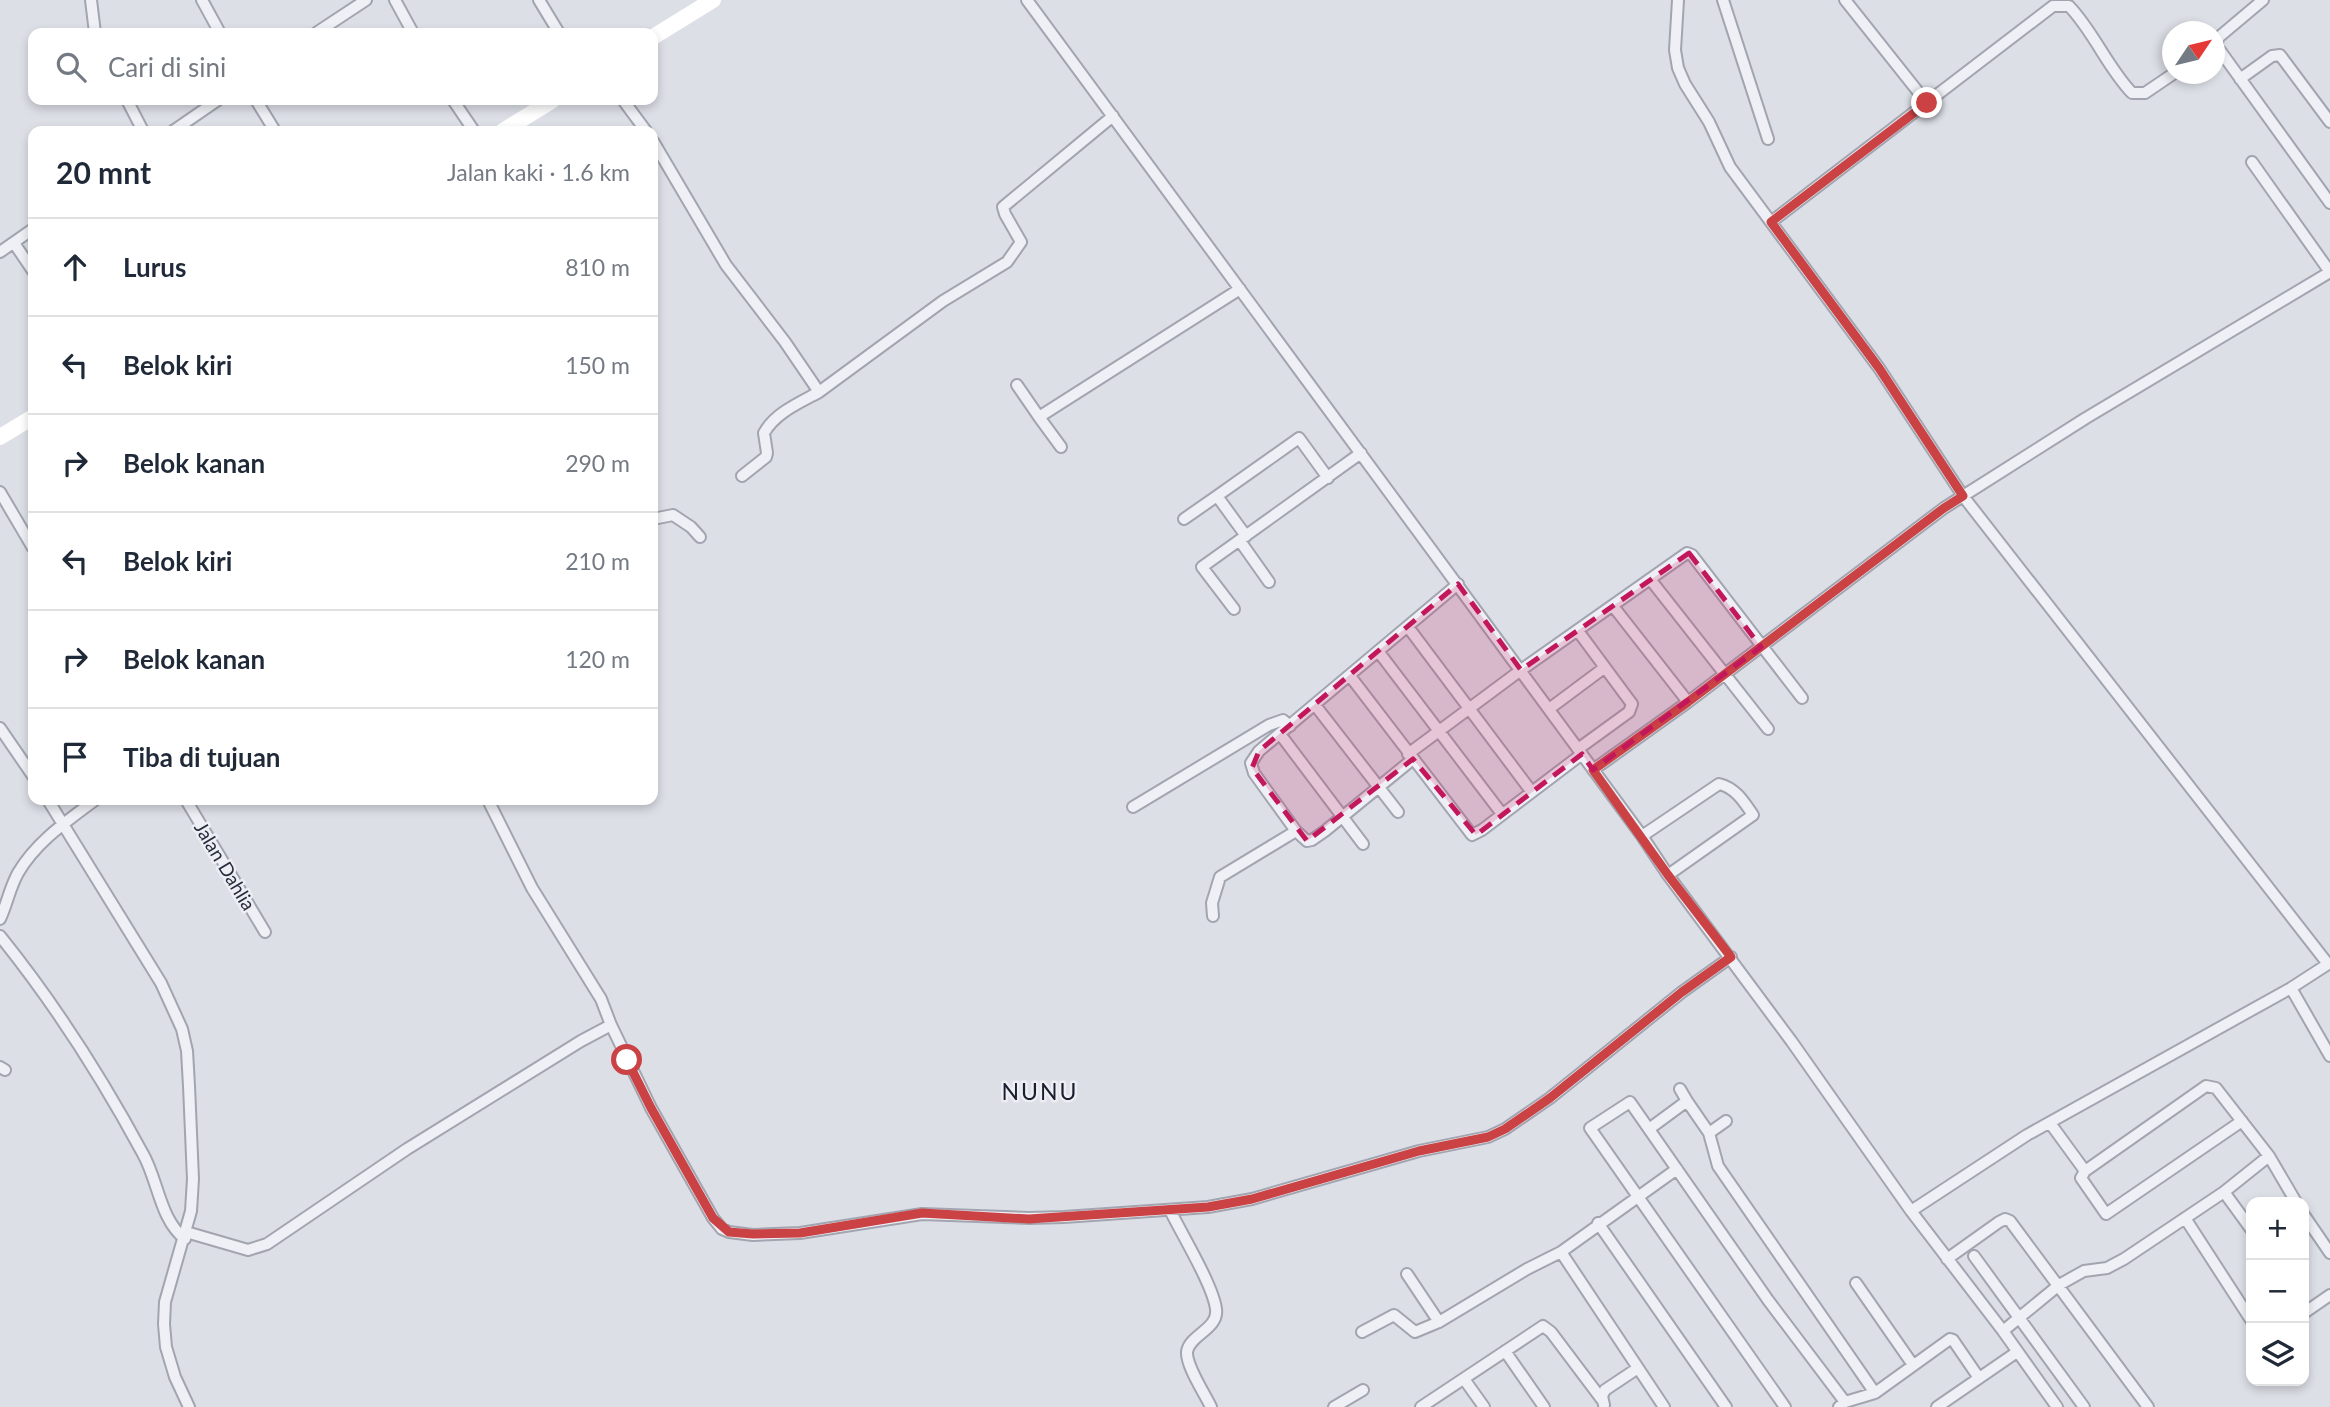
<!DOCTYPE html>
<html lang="id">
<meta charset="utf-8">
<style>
body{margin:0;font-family:Lato,sans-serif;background:#f2f2f3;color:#1f2937}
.controls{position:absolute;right:21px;bottom:21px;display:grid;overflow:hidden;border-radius:14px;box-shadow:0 4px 10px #0003}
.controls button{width:63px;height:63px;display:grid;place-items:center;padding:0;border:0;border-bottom:2px solid #e0e1e3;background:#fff;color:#1f2937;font:35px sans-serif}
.compass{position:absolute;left:2162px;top:21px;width:63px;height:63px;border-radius:50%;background:#fff;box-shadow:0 4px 10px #0003;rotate:55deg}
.stop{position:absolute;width:21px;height:21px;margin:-16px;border:5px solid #cb4244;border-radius:50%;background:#fff}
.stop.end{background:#cb4244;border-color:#fff;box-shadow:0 2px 7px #0008}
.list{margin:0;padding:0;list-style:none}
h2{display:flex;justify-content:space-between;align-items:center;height:91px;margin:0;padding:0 28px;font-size:30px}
h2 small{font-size:23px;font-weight:400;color:#747a83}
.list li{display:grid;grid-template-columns:46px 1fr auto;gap:21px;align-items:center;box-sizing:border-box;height:98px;padding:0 28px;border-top:2px solid #e0e1e3}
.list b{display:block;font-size:26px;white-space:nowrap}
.list em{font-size:23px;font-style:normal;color:#747a83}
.icon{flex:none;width:38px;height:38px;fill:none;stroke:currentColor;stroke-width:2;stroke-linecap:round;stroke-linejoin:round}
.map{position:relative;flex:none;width:2330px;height:1407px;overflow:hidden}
.search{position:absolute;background:#fff;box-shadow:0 4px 10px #0003;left:28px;top:28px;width:630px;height:77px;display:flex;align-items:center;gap:18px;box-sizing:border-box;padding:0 24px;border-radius:14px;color:#747a83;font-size:26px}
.panel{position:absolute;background:#fff;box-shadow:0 4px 10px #0003;left:28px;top:126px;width:630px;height:679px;border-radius:14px}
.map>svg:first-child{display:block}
</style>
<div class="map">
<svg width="2330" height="1407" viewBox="0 0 2330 1407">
<rect width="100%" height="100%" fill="#dcdfe6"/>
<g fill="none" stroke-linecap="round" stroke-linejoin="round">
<defs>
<path id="street" d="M 91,0 L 95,33
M 202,0 L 220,33
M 395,0 L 413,33
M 539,0 L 559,33
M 1027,0 L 1642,836 L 1668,875 L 1792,1042 L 1911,1211 L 2003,1331 L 2057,1407
M 1678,0 L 1675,50 L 1678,68 L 1685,84 L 1709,122 L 1730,167 L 1879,368 L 1963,496 L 2086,418 L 2330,272
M 1723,0 L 1768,139
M 1845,0 L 1927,103
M 2263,0 L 2219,37 L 2216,45 L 2330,203
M 316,33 L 366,0
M 2240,79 L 2272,56 L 2280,55 L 2330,122
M 127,100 L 143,131
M 256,100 L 275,131
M 453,100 L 474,131
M 623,100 L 646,131
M 173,131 L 218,100
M 653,141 L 726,265 L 785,342 L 819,392 L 943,301 L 1007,262 L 1021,242 L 1005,214 L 1003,207 L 1113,116
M 2252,162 L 2330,272
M 1771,222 L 2053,6 L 2069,6 C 2094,32 2107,67 2132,93 L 2145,93 L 2173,74
M 14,243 L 33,271
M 0,252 L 33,229
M 1017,385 L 1039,417 L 1240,289
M 1039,417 L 1061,447
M 742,476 L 766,457 L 767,453 L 764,433 C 775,413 799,403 819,392
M 0,492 L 33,548
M 653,519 L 673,515 L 691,527 L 700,537
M 1184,519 L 1217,496
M 1246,536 L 1217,496 L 1299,438 L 1328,478
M 1240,541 L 1269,582
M 1650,579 L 1768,729
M 1613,606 L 1688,702
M 1234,609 L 1202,567 L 1361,453
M 1408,627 L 1531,791
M 1378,651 L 1502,814
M 1350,676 L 1472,835 L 1482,830 L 1582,754
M 1315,705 L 1398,812
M 1549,709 L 1604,668
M 0,728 L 33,776
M 1280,734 L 1363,844
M 1578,749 L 1629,712 L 1632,704 L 1578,631
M 1408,754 L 1521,670 L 1687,553 L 1692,555 L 1802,698
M 1413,759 L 1325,831 L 1312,840 L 1307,841 L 1296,831 L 1254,773 L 1251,763 L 1259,751 L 1458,584
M 1593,770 L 1688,702 L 1944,508 L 1963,496 L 2328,964 L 2291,988
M 48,800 L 161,983 L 182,1029 L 187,1051 L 189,1086 L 193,1179 L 191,1211 L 165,1302 L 164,1324 L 166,1347 L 175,1377 L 189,1407
M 186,800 L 265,932
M 488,800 L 532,888 L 601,999 L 611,1025 L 651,1108 L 713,1218 L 722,1229 L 729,1232 L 753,1235 L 800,1233 L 922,1214 L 1029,1218 L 1064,1217 L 1208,1207 L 1252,1199 L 1419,1151 L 1488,1137 L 1505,1129 L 1550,1098 L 1682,992 L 1731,957
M 1133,807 L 1269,725 L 1283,720 L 1290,726
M 1642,836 L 1719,784 C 1736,788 1744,802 1753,815 L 1668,875
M 1213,916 L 1212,903 L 1220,877 L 1296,831
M 0,919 C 7,904 10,887 18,873 C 36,842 67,821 95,800
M 0,936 C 54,1003 102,1078 143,1154 C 158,1180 160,1220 185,1239
M 0,1067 L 5,1070
M 1680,1089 L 1687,1101
M 2242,1121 L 2106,1214 L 2081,1178 L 2085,1171 L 2206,1086 L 2216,1088 L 2269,1156
M 2050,1123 L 2085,1171
M 1649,1129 L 1687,1101 L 1709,1133 L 1718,1166 L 1875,1393
M 1709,1133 L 1726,1121
M 1170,1210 C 1181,1233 1213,1285 1216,1309 C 1219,1329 1189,1335 1187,1352 C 1186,1366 1205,1394 1211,1407
M 1911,1211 L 2027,1135 L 2291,988 L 2330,1056
M 2304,1215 L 2330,1253
M 2185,1218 L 2251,1320
M 1598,1223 L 1726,1407
M 2251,1229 L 2224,1192 L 2269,1156 L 2296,1202
M 186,1232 L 248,1250 L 267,1244 L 407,1149 L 581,1041 L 611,1025
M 1561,1252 L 1664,1407
M 1974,1256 L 2084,1407
M 1947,1259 L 1999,1222 L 2005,1219 L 2010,1221 L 2148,1407
M 1407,1274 L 1439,1322
M 1856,1283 L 1913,1365
M 2304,1313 L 2330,1295
M 2003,1331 L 2059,1285 L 2084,1271 L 2107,1268 L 2124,1259 L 2224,1192
M 1362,1332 L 1394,1315 L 1415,1332 L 1439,1322 L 1527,1269 L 1561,1252 L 1677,1169
M 1505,1351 L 1544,1407
M 1464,1379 L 1484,1407
M 1604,1405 L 1602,1396 L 1605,1390 L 1638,1368
M 1334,1407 L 1363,1390
M 1421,1407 L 1543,1326 L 1551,1332 L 1603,1401
M 1785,1407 L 1590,1128 L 1630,1102 L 1768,1300 L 1845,1402
M 1839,1407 L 1845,1402 L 1875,1393 L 1950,1339 L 1953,1340 L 1979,1378
M 1937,1407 L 2017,1352"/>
</defs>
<use href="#street" stroke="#a2a5b0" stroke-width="14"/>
<use href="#street" stroke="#eff0f5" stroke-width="10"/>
<path stroke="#fff" stroke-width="16" d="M 653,37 L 713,0
M 503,131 L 553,100
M 0,437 L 33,417"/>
</g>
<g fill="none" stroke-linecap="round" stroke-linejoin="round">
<path stroke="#cb4244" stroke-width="9" d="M 627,1060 L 651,1108 L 713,1218 L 729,1232 L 753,1234 L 800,1233 L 922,1213 L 1029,1219 L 1208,1207 L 1252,1199 L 1419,1151 L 1488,1137 L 1505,1129 L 1550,1098 L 1682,992 L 1731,957 L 1668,875 L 1593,770 L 1688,702 L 1944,508 L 1963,496 L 1879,368 L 1771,222 L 1927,103"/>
</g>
<path fill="#c2185b" fill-opacity="0.2" stroke="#c2185b" stroke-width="5" stroke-dasharray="14 9" stroke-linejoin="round" d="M 1689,553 L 1761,647 L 1593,770 L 1582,754 L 1476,835 L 1413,759 L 1307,841 L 1252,768 L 1259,751 L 1458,584 L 1521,670 Z"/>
<g text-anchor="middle" stroke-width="5" stroke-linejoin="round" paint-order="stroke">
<g font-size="19" fill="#262b3c" stroke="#eceef4">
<text transform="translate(225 866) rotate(59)" y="7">Jalan Dahlia</text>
</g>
<g font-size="23" letter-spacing="2" fill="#191d2d" stroke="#eceef4">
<text x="1040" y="1100">NUNU</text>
</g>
</g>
</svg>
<div class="controls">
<button>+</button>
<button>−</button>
<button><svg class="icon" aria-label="layers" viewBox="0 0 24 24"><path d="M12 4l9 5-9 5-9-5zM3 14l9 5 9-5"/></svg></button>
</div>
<svg class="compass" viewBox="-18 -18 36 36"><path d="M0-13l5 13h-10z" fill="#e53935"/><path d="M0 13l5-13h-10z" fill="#747a83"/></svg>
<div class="stop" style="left:627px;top:1060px"></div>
<div class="stop end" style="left:1927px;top:103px"></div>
<div class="search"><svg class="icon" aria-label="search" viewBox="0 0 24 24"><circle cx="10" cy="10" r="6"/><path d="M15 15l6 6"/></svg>Cari di sini</div>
<section class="panel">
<h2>20 mnt<small>Jalan kaki · 1.6 km</small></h2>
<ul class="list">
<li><svg class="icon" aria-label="ahead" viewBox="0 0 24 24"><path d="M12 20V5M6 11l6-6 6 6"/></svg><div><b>Lurus</b></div><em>810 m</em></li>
<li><svg class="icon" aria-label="left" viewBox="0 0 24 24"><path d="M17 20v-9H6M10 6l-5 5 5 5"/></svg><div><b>Belok kiri</b></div><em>150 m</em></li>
<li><svg class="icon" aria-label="right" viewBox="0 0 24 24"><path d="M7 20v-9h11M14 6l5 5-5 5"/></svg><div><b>Belok kanan</b></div><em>290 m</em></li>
<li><svg class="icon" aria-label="left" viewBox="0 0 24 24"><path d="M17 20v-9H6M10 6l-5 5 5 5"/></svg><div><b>Belok kiri</b></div><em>210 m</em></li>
<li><svg class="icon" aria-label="right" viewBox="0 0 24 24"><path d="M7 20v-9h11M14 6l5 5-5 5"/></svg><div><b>Belok kanan</b></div><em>120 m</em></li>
<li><svg class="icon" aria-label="arrive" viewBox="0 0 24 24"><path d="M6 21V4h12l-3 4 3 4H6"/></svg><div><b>Tiba di tujuan</b></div></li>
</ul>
</section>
</div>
